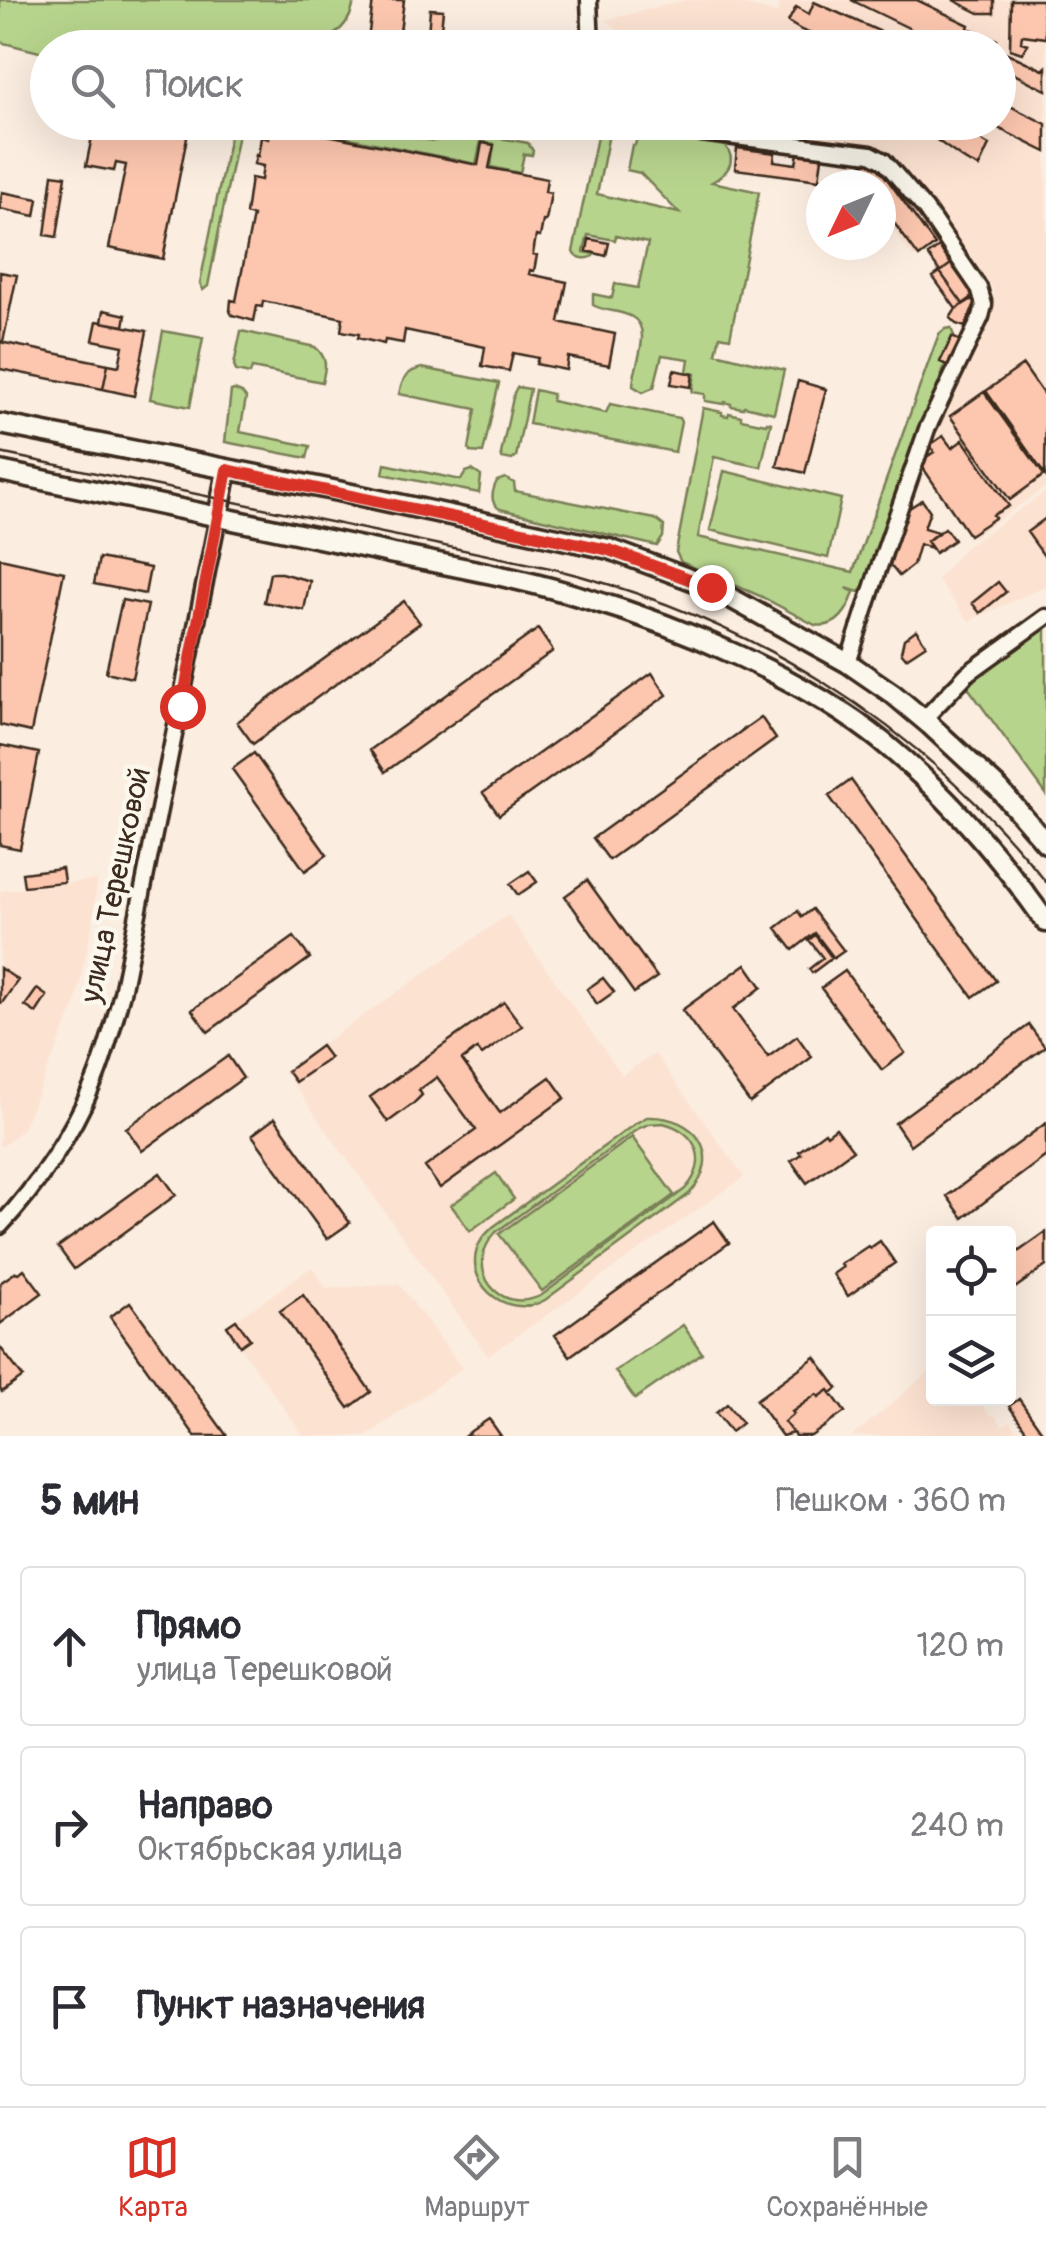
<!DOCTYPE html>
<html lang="ru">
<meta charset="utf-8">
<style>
body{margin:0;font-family:Pangolin,sans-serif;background:#f2f2f3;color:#2b2b33}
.controls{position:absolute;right:30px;bottom:30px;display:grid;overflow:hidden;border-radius:10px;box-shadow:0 10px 40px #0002}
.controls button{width:90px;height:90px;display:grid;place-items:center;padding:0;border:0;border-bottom:2px solid #e1e1e2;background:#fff;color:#2b2b33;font:50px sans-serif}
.compass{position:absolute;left:806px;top:170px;width:90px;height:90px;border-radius:50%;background:#fff;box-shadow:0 10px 40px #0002;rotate:227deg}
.stop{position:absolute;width:30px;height:30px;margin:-22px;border:8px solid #d93025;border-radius:50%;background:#fff}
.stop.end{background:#d93025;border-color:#fff;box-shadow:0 2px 10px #0008}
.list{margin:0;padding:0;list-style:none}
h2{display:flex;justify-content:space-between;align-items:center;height:130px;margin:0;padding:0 40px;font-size:42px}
h2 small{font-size:32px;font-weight:400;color:#7c7c81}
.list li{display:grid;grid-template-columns:65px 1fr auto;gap:30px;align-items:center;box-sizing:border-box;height:160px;margin:0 20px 20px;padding:0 20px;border:2px solid #e1e1e2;border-radius:10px}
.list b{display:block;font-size:38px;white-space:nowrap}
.list p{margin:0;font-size:32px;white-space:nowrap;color:#7c7c81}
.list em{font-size:32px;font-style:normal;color:#7c7c81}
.icon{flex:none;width:55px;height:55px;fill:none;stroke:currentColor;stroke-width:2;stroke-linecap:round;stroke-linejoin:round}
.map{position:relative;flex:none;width:1046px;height:1436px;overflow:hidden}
.search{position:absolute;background:#fff;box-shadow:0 10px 40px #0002;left:30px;right:30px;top:30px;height:110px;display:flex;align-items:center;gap:25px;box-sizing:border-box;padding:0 35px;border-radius:55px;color:#7c7c81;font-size:38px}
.sheet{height:670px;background:#fff}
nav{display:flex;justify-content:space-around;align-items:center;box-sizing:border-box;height:140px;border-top:2px solid #e1e1e2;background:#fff;font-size:28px;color:#7c7c81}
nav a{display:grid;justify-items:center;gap:5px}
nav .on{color:#d93025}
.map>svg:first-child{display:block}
</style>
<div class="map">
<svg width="1046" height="1436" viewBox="0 0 1046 1436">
<rect width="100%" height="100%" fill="#fbede0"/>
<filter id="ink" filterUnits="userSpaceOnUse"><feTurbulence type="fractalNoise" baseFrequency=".01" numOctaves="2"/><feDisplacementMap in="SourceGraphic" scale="20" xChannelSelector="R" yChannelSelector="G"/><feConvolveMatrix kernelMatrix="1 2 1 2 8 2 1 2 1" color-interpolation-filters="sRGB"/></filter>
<g filter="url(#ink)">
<path fill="#fce2d1" d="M 686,0 L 723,0 L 778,13 L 780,0 L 1046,0 L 1046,487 L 973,537 L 913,458 L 930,424 L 993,316 L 993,289 L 951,231 L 913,258 L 881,213 L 881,185 L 861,185 L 846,164 L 816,144 L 762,138 L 707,123 L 998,122 L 998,48 L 641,47 L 606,20 Z
M 1046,492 L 1046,586 L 969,621 L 937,580 L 966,547 Z
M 97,880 L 93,920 L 75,1005 L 23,1128 L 2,1147 L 0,1146 L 0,891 Z
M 508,915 L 622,1075 L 655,1054 L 744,1177 L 488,1356 L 284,1071 Z
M 312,1267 L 326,1288 L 399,1284 L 462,1368 L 366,1436 L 304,1436 L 226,1327 Z
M 929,1372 L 933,1375 L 934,1398 L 973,1399 L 981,1403 L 989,1414 L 996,1417 L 1003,1426 L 1010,1421 L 1020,1436 L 853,1436 Z"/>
<path fill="#b7d48d" stroke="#797f56" stroke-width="2.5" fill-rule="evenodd" d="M 0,0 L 354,0 C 352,16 346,26 332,36 L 330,47 L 48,48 L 47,54 L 0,42 Z
M 277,123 L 344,123 L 433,141 L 471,133 L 528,143 L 533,151 L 532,155 L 524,154 L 520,173 L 491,167 L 494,144 L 481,141 L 476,164 Z
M 234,129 L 238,134 L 208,286 L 203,290 L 200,283 L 230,135 Z
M 598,132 L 609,134 L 597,194 L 679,213 L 640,173 L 627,170 L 632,145 L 635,145 L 637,138 L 644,133 L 725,146 C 739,162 725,175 712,182 L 759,192 L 730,338 L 720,336 L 716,353 L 784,370 L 774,413 L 744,406 L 743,408 L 731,406 L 731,404 L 725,402 L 724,404 L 705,401 L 705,394 L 692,392 L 695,374 L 687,372 L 689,359 L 662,355 L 654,387 L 643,392 L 633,386 C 633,367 654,329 632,317 C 620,310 605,312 593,305 L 593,294 L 612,298 L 615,284 L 638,288 L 648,243 L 616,236 L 615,240 L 588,235 L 584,252 L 595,254 C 589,261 578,259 573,252 Z
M 951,328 L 954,336 C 929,420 893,501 864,585 L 859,592 L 846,588 L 854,592 C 848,611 837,629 815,625 L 760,596 L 681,562 L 676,552 L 703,408 L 722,412 L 722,415 L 728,416 L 729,413 L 741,416 L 741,419 L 766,424 L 767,422 L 771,423 L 761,467 L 714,457 L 698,537 L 853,572 L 933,350 L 939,334 L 945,329 Z
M 163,331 L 203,338 L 190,407 L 150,399 Z
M 241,331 L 315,347 C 328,358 326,367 322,382 L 252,368 L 250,374 L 236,371 L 234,365 Z
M 422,368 L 499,383 L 483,453 L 470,452 L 469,449 L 476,409 L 399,394 C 402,379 407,371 422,368 Z
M 517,387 L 530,389 L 516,457 L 512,460 L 502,458 L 501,454 L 514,393 Z
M 234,390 L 242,393 L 246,398 L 240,432 L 310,446 L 307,458 L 225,442 L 231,391 Z
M 535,390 L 552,394 L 552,401 L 606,413 L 610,404 L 679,418 L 681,422 L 675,452 L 529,424 Z
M 385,464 L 461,480 L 466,472 L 472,470 L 481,476 L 479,493 L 383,474 Z
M 724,471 L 841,499 L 828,558 L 710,530 Z
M 505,478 L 514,483 L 515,491 L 655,519 L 664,526 L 663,537 L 657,546 L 500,509 C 489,503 492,491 497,481 Z
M 1046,620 L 1046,794 L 964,682 Z
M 647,1117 C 696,1115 725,1156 689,1194 L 545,1300 C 504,1323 457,1277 482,1239 C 482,1238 492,1228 493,1227 L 636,1123 ZM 663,1123 C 697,1131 710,1162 685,1189 L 542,1295 C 499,1317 462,1268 496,1232 L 639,1128 L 649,1124 Z
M 632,1137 L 674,1195 L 542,1291 L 499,1234 Z
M 496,1173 L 514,1199 L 470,1231 L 451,1205 Z
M 683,1325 L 702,1353 L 635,1399 L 615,1371 Z"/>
<path fill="#fdc7af" stroke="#3b2a1e" stroke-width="2.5" d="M 373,0 L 404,0 L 398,48 L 367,48 Z
M 851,0 L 917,0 L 969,25 L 968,28 L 997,40 L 994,48 L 950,48 Z
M 953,0 L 994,0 L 994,13 L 979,13 Z
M 1011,0 L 1042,0 L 1046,38 L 1022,35 L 1021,42 L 1028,44 L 1022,53 L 1010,49 Z
M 814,2 L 897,39 L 910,48 L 846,48 L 801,30 L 788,22 L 796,7 L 809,14 Z
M 430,9 L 443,10 L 439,48 L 427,48 Z
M 611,37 L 638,38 L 638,48 L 611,48 Z
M 1005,52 L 1043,70 L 1046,67 L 1046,90 L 1002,68 Z
M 998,100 L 1046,124 L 1046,152 L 986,122 L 998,122 Z
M 95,122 L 190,122 L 163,259 L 109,248 L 126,165 L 116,163 L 114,171 L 86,166 Z
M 903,122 L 949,122 L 989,145 L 979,167 L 966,161 L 934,138 Z
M 272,124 L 478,165 L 482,143 L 494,145 L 489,168 L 547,179 L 545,192 L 551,193 L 546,221 L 543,221 L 540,237 L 536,236 L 533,254 L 537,255 L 534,271 L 530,270 L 529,274 L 567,282 L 559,322 L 615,334 L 609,365 L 568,357 L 566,370 L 536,364 L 538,358 L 513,353 L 509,371 L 482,366 L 485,347 L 405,330 L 403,343 L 385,340 L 384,344 L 358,338 L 359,334 L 341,331 L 343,318 L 263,301 L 262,307 L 257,306 L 254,321 L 232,315 L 230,311 L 231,300 L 236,301 L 253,216 L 246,214 L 251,178 L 261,180 L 263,166 L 254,164 L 256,155 L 258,156 L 261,137 L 269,139 Z
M 737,148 L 775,153 L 774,161 L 796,164 L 798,153 L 822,157 L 819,180 L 735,169 Z
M 872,158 L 935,245 L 919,257 L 881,205 L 881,185 L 867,185 L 856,170 Z
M 53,174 L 66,176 L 57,237 L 45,235 Z
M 2,192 L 38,199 L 35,216 L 0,209 Z
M 589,239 L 609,243 L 606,256 L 587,251 Z
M 939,247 L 951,264 L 940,272 L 928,255 Z
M 951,264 L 974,296 L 963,304 L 940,272 Z
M 0,272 L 17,275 L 3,342 L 0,341 Z
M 940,272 L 963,304 L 956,309 L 933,277 Z
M 974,298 L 976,301 L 965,327 L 956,324 L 950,318 L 956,309 Z
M 104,310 L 126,315 L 124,326 L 102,322 Z
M 97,321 L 147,331 L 134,396 L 103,389 L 108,364 L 119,366 L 123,346 L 93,340 Z
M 952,337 L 961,341 L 949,366 L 940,362 Z
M 0,342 L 108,364 L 103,389 L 0,369 Z
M 1023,365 L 1046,398 L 1045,475 L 986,391 Z
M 674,370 L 693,374 L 691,387 L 671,384 Z
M 798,381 L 826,389 L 805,473 L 777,466 Z
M 984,392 L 1044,475 L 1010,500 L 950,416 Z
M 943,436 L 952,448 L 963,440 L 1009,506 L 993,515 L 995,518 L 969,535 L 919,462 L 934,452 L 930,445 Z
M 922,500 L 930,511 L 924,528 L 938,532 L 927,541 L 932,548 L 919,544 L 913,565 L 899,576 L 890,565 L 906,510 Z
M 1046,518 L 1046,555 L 1044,556 L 1027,532 Z
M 945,528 L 954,540 L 935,553 L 927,541 Z
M 0,558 L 64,572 L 31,732 L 0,725 Z
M 99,558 L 150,568 L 145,594 L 94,584 Z
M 270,573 L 281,573 L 310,581 L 304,610 L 264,602 Z
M 998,582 L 1006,592 L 980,613 L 972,603 Z
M 122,600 L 148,605 L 132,678 L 106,672 Z
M 404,601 L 420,623 L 253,744 L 237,722 Z
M 538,629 L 553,651 L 385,772 L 370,750 Z
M 916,630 L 926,645 L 906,658 L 901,652 L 904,639 Z
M 652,673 L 667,695 L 499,815 L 483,793 Z
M 761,717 L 776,739 L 609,860 L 593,838 Z
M 0,745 L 39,753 L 20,849 L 0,845 Z
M 254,753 L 327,855 L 305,871 L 232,769 Z
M 851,780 L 996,981 L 973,997 L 829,796 Z
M 62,868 L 64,882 L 24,886 L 22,873 Z
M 529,871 L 537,882 L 518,895 L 510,884 Z
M 587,880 L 657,977 L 634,993 L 565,896 Z
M 812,909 L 844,951 L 834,958 L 815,933 L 793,950 L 776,928 L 798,911 L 802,917 Z
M 815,935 L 832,958 L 812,973 L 809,969 L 823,958 L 809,940 Z
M 294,937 L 310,958 L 208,1032 L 192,1010 Z
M 746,964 L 762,987 L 733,1009 L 768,1057 L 797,1036 L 812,1057 L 750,1103 L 682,1010 Z
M 0,968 L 18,980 L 2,1003 L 0,1002 Z
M 845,971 L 905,1053 L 882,1070 L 821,988 Z
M 603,978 L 614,992 L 597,1004 L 587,989 Z
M 37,989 L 47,996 L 36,1013 L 25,1006 Z
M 504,1002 L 522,1026 L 482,1055 L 477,1049 L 462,1060 L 500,1113 L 550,1077 L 565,1098 L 440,1188 L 425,1167 L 476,1130 L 437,1077 L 419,1090 L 422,1095 L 414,1103 L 388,1122 L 370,1097 Z
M 1029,1025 L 1045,1047 L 910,1145 L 895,1123 Z
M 321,1046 L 330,1058 L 295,1082 L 287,1071 Z
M 228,1056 L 243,1078 L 142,1151 L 126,1128 Z
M 275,1118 L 350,1223 L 327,1239 L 252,1135 Z
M 1046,1123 L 1046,1156 L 963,1218 L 947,1196 Z
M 836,1128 L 853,1150 L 807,1183 L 791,1161 L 801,1154 L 799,1151 L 825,1132 L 827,1135 Z
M 160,1173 L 176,1195 L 74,1269 L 58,1247 Z
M 714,1221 L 729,1243 L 570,1356 L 555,1335 Z
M 1046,1232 L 1046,1266 L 1012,1290 L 1008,1285 L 1008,1259 Z
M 880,1241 L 895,1263 L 848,1296 L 833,1274 L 843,1267 L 841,1264 L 868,1246 L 870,1248 Z
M 24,1269 L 42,1293 L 0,1324 L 0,1283 L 16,1272 L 19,1273 Z
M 303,1295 L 371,1392 L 349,1408 L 280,1311 Z
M 130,1302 L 227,1436 L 195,1436 L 193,1433 L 110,1317 Z
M 236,1320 L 250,1339 L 240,1346 L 227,1326 Z
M 0,1347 L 23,1377 L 2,1392 L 0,1389 Z
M 815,1357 L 838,1388 L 831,1393 L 829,1390 L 819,1397 L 817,1394 L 792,1412 L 794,1414 L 784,1422 L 793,1433 L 782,1436 L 756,1400 Z
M 829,1390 L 845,1412 L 811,1436 L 795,1436 L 784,1422 L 794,1414 L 792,1412 L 817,1394 L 819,1397 Z
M 1019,1399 L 1045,1436 L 1030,1436 L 1009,1406 Z
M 727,1404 L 742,1423 L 731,1432 L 716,1413 Z
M 489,1419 L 501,1436 L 465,1436 L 471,1431 Z"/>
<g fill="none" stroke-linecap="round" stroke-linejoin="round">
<defs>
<path id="minor" d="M 589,0 L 591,48
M 614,122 L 871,154 L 884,161 L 926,210 L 979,288 L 984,305 L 981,317 L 927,429 L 878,570 L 848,663
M 924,719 L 967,674 L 1046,617
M 0,1226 C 39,1184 71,1135 94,1082 C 106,1054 114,1022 122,993 L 218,517"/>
<path id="major" d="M 0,424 L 333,490 L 609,549 L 711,587 L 848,663 L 893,694 L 930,725 L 999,789 L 1046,843
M 0,471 C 124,497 247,523 371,549 C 442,565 516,576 585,598 C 683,627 804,678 884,743 C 947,795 999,855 1046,922
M 218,517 L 227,470"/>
</defs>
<use href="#minor" stroke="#3b2a1e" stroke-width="21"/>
<use href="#major" stroke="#3b2a1e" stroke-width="25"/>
<use href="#minor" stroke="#fbf7ec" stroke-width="14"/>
<use href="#major" stroke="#fbf7ec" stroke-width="18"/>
<path stroke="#3b2a1e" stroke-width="2.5" d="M 0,453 L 550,568 C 749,617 918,721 1046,882"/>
</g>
</g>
<g fill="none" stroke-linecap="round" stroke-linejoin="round" filter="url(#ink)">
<path stroke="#d93025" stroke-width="12" d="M 182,706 L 227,470 L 609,550 L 711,587"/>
</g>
<g text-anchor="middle" stroke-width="9" stroke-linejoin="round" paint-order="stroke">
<g font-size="30" fill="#3b2a1e" stroke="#fbf7ec">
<text transform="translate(115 885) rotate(-78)" y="10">улица Терешковой</text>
</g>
</g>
</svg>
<div class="controls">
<button><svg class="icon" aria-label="locate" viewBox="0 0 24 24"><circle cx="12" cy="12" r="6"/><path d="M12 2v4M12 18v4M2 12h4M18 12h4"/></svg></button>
<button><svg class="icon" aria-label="layers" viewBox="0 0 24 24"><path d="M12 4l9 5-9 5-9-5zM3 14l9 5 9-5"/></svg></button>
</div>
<svg class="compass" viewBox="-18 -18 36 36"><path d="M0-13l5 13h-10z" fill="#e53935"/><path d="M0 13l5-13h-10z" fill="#7c7c81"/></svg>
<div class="stop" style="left:182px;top:706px"></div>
<div class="stop end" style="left:711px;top:587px"></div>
<div class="search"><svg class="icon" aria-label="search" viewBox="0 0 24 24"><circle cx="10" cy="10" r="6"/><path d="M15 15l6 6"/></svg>Поиск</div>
</div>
<section class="sheet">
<h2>5 мин<small>Пешком · 360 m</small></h2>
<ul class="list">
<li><svg class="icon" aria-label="ahead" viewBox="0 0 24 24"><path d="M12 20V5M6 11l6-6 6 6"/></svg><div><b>Прямо</b><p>улица Терешковой</p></div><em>120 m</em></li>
<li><svg class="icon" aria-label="right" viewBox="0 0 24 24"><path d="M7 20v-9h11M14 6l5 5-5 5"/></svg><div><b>Направо</b><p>Октябрьская улица</p></div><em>240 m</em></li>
<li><svg class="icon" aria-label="arrive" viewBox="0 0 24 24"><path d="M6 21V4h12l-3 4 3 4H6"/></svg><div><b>Пункт назначения</b></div></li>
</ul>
</section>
<nav>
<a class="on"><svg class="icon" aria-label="map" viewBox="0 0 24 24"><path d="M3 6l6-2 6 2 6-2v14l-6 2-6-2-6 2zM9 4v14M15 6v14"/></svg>Карта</a>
<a><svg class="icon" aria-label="directions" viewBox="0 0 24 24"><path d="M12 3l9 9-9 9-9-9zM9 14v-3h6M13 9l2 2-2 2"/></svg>Маршрут</a>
<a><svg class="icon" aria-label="saved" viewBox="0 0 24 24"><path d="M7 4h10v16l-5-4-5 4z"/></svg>Сохранённые</a>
</nav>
